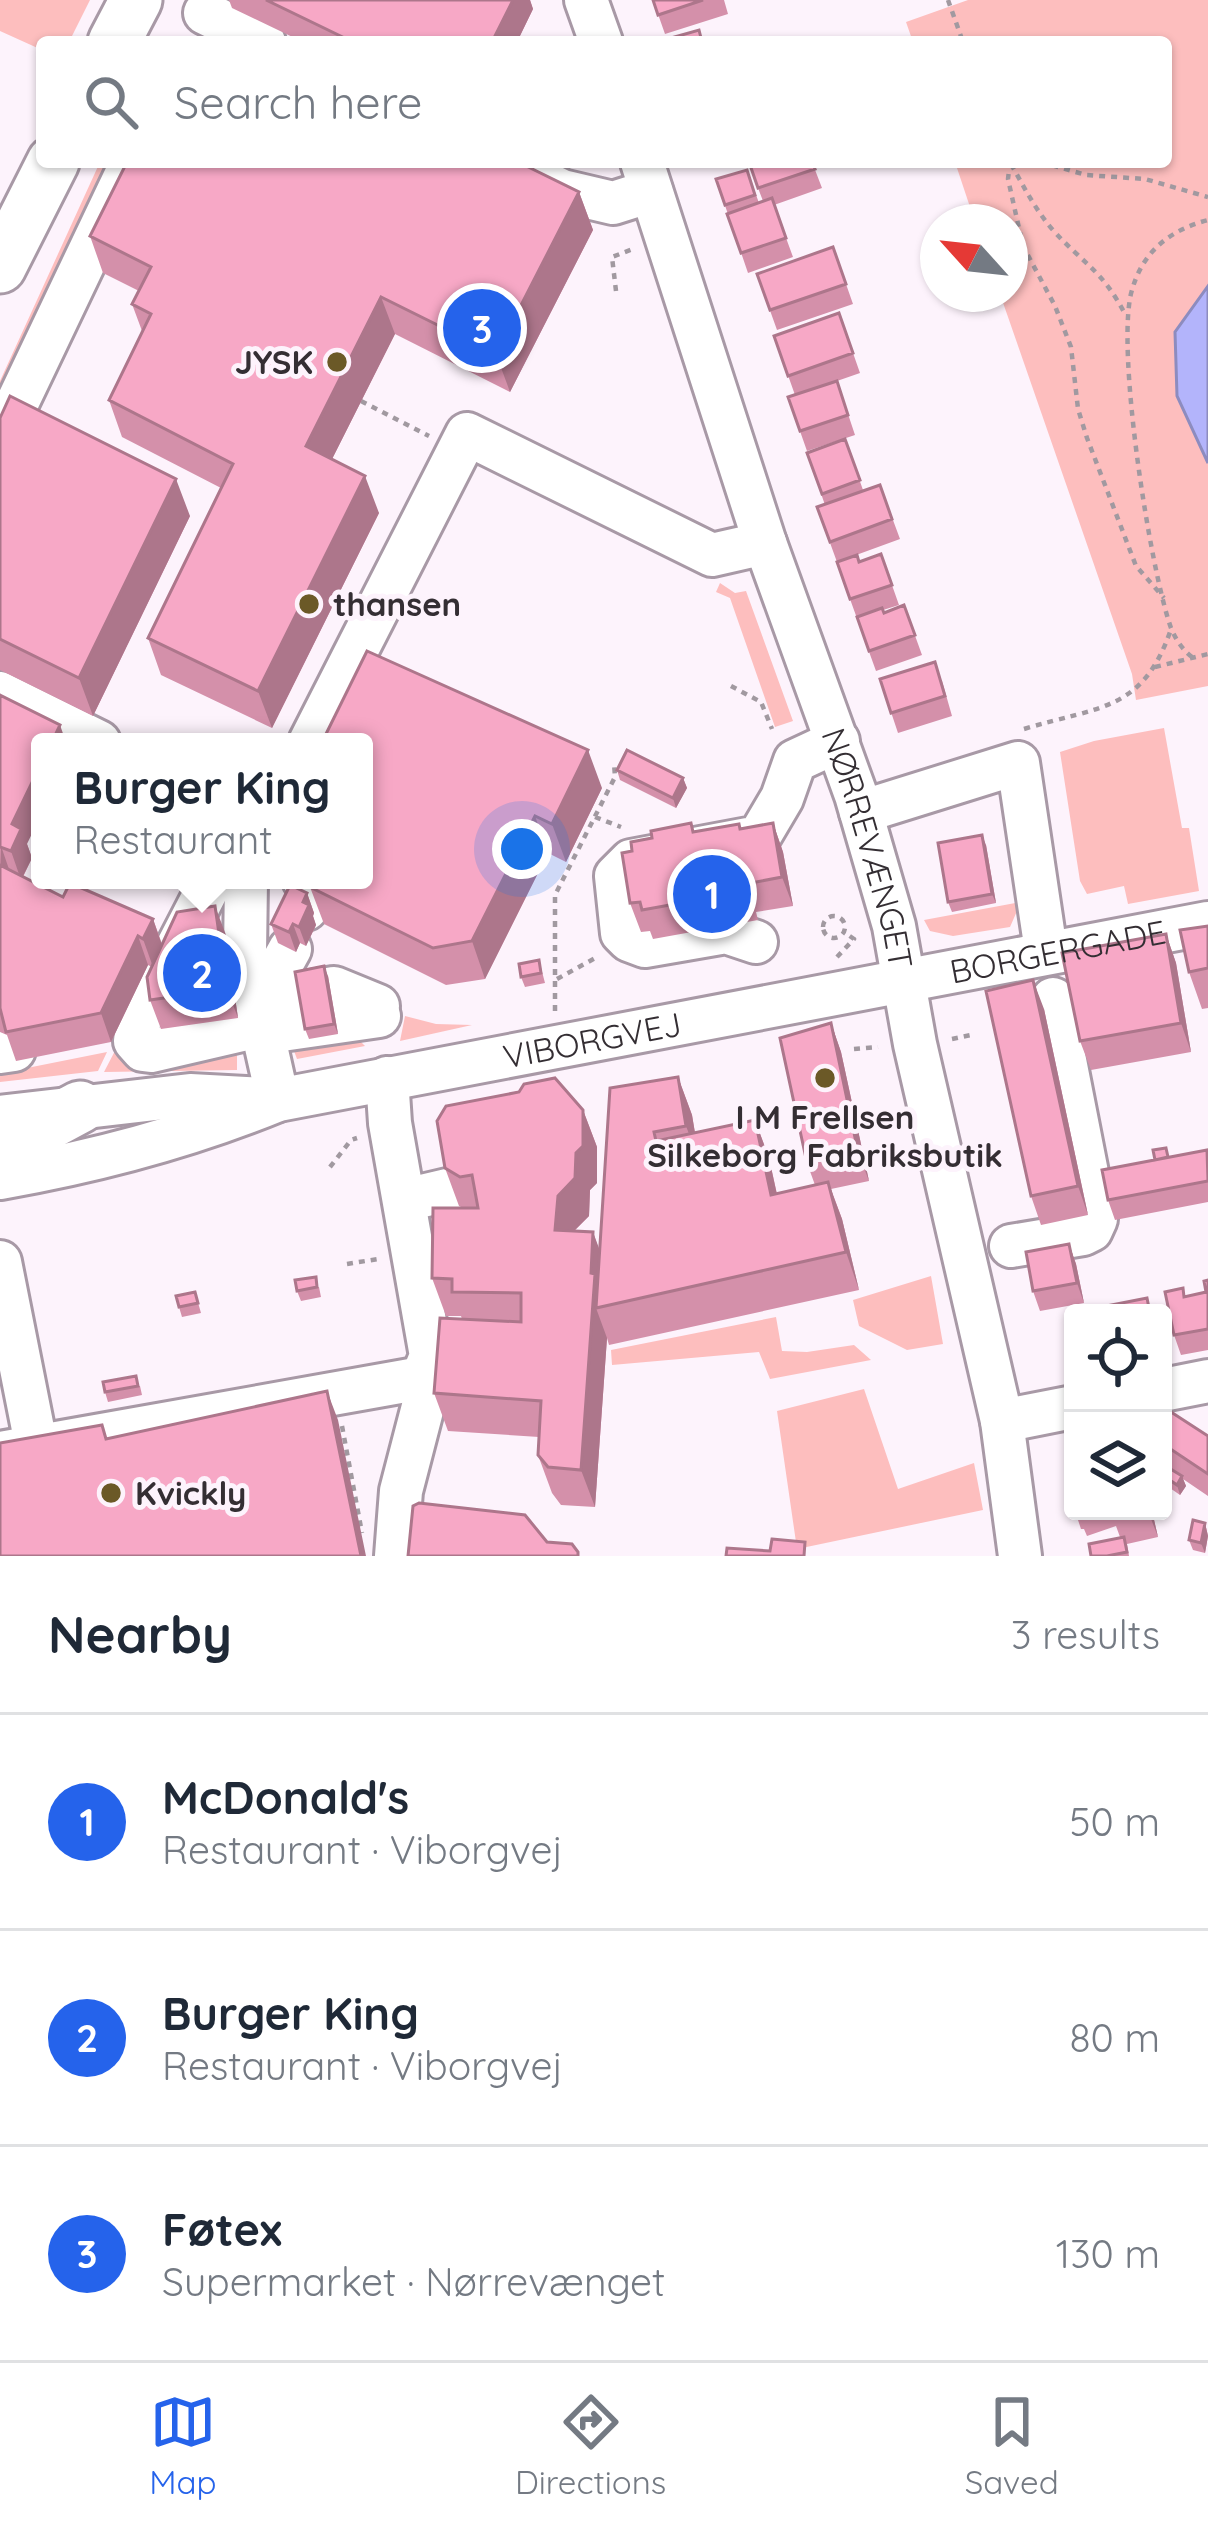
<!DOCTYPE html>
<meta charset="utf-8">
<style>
body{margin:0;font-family:Quicksand,sans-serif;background:#f2f2f3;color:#1f2937}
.controls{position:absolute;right:36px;bottom:36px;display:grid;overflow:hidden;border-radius:12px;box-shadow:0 3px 9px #0004}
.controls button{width:108px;height:108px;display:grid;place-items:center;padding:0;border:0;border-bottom:3px solid #e0e1e3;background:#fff;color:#1f2937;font:60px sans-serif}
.compass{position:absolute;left:920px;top:204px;width:108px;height:108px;border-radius:50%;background:#fff;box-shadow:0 3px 9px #0004;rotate:297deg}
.you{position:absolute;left:522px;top:849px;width:42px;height:42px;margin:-30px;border:9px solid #fff;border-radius:50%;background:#1a73e8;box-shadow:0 0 0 18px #1a73e833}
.badge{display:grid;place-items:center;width:78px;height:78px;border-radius:50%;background:#2563eb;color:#fff;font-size:39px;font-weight:700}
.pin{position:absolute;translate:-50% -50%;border:6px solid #fff;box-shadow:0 3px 12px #0006}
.popup{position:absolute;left:31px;top:733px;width:342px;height:156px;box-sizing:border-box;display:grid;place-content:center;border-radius:12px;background:#fff;filter:drop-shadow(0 3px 9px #0005);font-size:39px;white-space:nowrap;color:#747a83}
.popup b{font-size:45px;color:#1f2937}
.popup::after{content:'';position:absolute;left:50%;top:100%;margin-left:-24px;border:24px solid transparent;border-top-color:#fff}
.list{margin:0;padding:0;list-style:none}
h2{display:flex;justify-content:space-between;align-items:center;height:156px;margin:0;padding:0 48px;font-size:51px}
h2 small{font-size:39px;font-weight:400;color:#747a83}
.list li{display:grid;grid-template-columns:78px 1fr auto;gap:36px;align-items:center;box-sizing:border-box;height:216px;padding:0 48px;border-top:3px solid #e0e1e3}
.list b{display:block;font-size:45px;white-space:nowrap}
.list p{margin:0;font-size:39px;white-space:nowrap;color:#747a83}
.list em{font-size:39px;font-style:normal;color:#747a83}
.icon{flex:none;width:66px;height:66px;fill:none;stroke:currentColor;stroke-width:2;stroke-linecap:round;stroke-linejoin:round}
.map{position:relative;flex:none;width:1208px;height:1556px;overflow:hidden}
.search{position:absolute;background:#fff;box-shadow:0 3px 9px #0004;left:36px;right:36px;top:36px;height:132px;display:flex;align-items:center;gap:30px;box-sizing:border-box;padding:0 42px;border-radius:12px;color:#747a83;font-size:45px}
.sheet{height:804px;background:#fff}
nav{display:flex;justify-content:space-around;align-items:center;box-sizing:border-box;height:168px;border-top:3px solid #e0e1e3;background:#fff;font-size:33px;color:#747a83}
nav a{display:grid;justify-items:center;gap:6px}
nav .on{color:#2563eb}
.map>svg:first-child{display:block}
</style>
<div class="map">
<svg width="1208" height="1556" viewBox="0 0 1208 1556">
<rect width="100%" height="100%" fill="#fdf3fc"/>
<path fill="#fdbebe" d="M 0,0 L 90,0 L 69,42 L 42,42 L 42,50 L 0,31 Z
M 968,0 L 1208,0 L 1208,686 L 1136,700 L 1132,674 L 1000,294 L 1010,294 L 1010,222 L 975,222 L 955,162 L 1166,162 L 1166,42 L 913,42 L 906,22 Z
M 100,162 L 112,162 L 0,390 L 0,381 Z
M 720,583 L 735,593 L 746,591 L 793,721 L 775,727 L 730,598 L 716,592 Z
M 1164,728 L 1182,828 L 1189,828 L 1199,891 L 1128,904 L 1124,886 L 1087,894 L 1080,881 L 1060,752 L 1094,741 Z
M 1021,902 L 1010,927 L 953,936 L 930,931 L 924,920 Z
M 405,1016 L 436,1024 L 472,1025 L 400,1041 Z
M 357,1038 L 365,1046 L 297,1059 L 294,1051 Z
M 117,1047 L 237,1048 L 237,1070 L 104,1072 Z
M 107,1052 L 98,1071 L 0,1082 L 0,1068 L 17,1070 Z
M 931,1276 L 943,1344 L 907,1350 L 859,1326 L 853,1300 Z
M 776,1317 L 782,1351 L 807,1352 L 854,1345 L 871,1360 L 770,1379 L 759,1352 L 612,1365 L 611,1350 Z
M 864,1389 L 898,1489 L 974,1463 L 983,1510 L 797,1549 L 777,1411 Z"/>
<path fill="#b3b4fb" stroke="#8d8cbf" stroke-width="3" d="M 1208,286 L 1208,463 L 1177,396 L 1175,332 Z"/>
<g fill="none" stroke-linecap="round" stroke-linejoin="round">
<defs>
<g id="minor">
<path d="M 586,0 L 601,42"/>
<path d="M 205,13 L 264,42"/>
<path d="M 504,162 L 562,191 L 613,203 L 651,191"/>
<path id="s1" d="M 642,162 L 765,543 L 856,795 L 894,926 L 915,1044 L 1002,1421 L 1020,1556"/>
<path d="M 0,439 L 132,162"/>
<path d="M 0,693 L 99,742"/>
<path d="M 310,742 L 467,434 L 712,555 L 765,543"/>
<path d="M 861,812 L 1018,763 L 1046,951"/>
<path d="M 212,880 L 137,1025 L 135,1041 L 143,1050 L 151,1051 L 259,1026"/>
<path d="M 246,880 L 245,953 L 278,1100"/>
<path d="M 304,880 L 313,885 L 306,909"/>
<path d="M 756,942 L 726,932 L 645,946 L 629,940 L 622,933 L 616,876 L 631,861 L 759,837 L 782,798 L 795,761 L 838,741"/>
<path d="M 283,996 L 280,967 L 290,949"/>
<path d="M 254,1002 L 334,988 L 378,1006"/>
<path d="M 261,1033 L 379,1016"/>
<path d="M 0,1052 L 14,1050"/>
<path d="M 387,1078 L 390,1123 L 431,1356 L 422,1378 L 427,1391 L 401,1491 L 396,1556"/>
<path d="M 0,1117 L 190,1095 L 265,1099"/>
<path id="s2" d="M 0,1178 C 97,1161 188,1137 278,1100 L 1208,923"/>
<path d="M 405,1200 L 456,1188"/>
<path d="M 1011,1246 L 1083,1234 L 1091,1230 L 1096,1219 L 1053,999"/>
<path d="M 0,1262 L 36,1444"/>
<path d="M 1163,1390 L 1208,1381"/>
<path d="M 1002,1421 L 1073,1407"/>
<path d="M 0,1453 L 422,1378"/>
</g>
<path id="major" d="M 114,42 L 136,0
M 0,267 L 53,162
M 0,1150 L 80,1107"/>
</defs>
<use href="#minor" stroke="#a899a6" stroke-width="48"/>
<use href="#major" stroke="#a899a6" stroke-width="57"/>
<path stroke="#a199a0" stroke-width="4.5" stroke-dasharray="6 6" stroke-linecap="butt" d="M 948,0 L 963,42
M 1010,162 L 1008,179 L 1023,246 L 1055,306 L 1071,347 L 1078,409 L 1087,438 L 1136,566 L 1164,598
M 1041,162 L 1086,175 L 1145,179 L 1208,197
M 1011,164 C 1024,187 1035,209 1052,229 C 1083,264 1102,269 1126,316
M 616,291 L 612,257 L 633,249
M 361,401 L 429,436
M 1192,657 C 1182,649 1176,640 1171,628 C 1150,569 1115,346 1132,290 C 1143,251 1170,230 1208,220
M 1155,667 L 1208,654
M 731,686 L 761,702 L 772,729
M 1024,729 C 1099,706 1143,712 1171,629
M 595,817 L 621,827
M823 927a11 11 0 1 1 22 0a11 11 0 1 1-22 0Z
M 837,957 L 854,939 L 844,932
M 557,979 L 599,956
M 555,1011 L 555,895 L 615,777 L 614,763
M 952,1039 L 971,1035
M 854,1049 L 878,1047
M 330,1167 L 351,1140 L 357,1138
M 347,1264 L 378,1259
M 342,1426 L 362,1533"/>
<use href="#minor" stroke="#fff" stroke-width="42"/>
<use href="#major" stroke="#fff" stroke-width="51"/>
</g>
<path fill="#d490aa" d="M 229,0 L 530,0 L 533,9 L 517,42 L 303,42 L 232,8 Z
M 653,0 L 724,0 L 728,14 L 665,34 Z
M 812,162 L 822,188 L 774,205 L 793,257 L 748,273 L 716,179 L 747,170 L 759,203 L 763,201 L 758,188 Z
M 579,192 L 593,230 L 510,392 L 395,334 L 332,459 L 379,513 L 272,728 L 161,675 L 148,638 L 221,488 L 122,437 L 109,400 L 142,331 L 132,304 L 139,291 L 103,273 L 90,236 Z
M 833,247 L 853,304 L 777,330 L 757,274 Z
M 839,313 L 860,373 L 837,381 L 855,435 L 807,451 L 788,397 L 795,395 L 774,336 Z
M 0,418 L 190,516 L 93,716 L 0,670 Z
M 845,439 L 863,490 L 880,485 L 900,539 L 837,562 L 817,507 L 825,505 L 807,453 Z
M 881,554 L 899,605 L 883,610 L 884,613 L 904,605 L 922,655 L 876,671 L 850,599 L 859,562 Z
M 880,679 L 942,681 L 952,716 L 898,733 Z
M 0,695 L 27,844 L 32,858 L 23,877 L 63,897 L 153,919 L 162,944 L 226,935 L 238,1018 L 161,1029 L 150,1000 L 152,967 L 148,965 L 111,1042 L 16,1061 L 7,1035 L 0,1032 Z
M 617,770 L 683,778 L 687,788 L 676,808 L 620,780 Z
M 602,788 L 566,862 L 548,853 L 485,979 L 446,985 L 324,924 L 310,887 Z
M 773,823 L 783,852 L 793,906 L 756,912 L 758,920 L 653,939 L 650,931 L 641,932 L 630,903 L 632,851 L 694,832 L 741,829 Z
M 986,845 L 996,903 L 952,912 L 948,902 Z
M 307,893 L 314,913 L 313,916 L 316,925 L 306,946 L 300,943 L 296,952 L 278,943 L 271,924 Z
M 1208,926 L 1208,1008 L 1202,1009 L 1189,972 Z
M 1166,934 L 1176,963 L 1191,1052 L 1091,1070 L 1080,1041 Z
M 539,960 L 545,983 L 525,987 L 521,977 Z
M 328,976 L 338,1034 L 309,1039 L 305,1029 Z
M 1044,1009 L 1088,1215 L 1041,1225 L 1031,1196 Z
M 831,1023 L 841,1052 L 869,1181 L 831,1189 L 842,1219 L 859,1290 L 609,1345 L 607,1338 L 595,1507 L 561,1505 L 552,1493 L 538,1455 L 539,1437 L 448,1431 L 434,1393 L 462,1319 L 461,1316 L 446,1316 L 432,1278 L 463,1208 L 459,1206 L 445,1168 L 583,1110 L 597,1147 L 597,1183 L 590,1190 L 589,1216 L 574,1231 L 593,1232 L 599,1250 L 678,1077 L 692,1115 L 695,1133 L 755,1120 L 769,1158 L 777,1194 L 815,1185 L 807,1163 Z
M 1166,1148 L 1169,1157 L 1208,1153 L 1208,1202 L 1115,1220 L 1108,1200 L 1155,1160 Z
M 1069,1244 L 1076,1264 L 1084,1303 L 1040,1311 L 1033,1291 Z
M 1208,1280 L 1208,1350 L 1181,1355 L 1174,1335 L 1183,1288 L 1185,1296 L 1206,1292 Z
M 319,1287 L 321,1297 L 301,1301 L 297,1291 Z
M 195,1292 L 201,1313 L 182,1317 L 179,1307 Z
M 140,1386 L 142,1395 L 108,1402 L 105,1392 Z
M 1163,1417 L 1208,1436 L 1208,1496 L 1183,1479 L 1186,1486 L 1180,1495 L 1167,1486 L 1164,1476 L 1168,1469 L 1166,1468 L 1163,1472 Z
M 1075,1511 L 1152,1511 L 1158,1537 L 1127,1544 L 1129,1556 L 1091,1556 L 1120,1537 L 1116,1526 L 1087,1536 L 1084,1529 L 1081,1529 Z
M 1205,1523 L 1208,1536 L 1205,1553 L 1193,1550 L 1189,1540 Z"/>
<path fill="#ad768b" d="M 513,0 L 530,0 L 533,9 L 517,42 L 492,42 Z
M 579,192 L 593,230 L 510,392 L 496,354 Z
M 381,297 L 395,334 L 320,483 L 306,446 Z
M 365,476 L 379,513 L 272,728 L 258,691 Z
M 176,479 L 190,516 L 93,716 L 79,678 Z
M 60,725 L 66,742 L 52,742 Z
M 588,750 L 602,788 L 566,862 L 552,824 Z
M 40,766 L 40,817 L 27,844 L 32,858 L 21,880 L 11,851 L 12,824 Z
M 683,778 L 687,788 L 676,808 L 673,798 Z
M 535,816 L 548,853 L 485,979 L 472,941 Z
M 773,823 L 783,852 L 793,906 L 782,877 Z
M 982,835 L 986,845 L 996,903 L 992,894 Z
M 1,846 L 11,875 L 0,881 Z
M 307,893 L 314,913 L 313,916 L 316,925 L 306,946 L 299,927 L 303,902 Z
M 215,906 L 226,935 L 238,1018 L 227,989 Z
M 153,919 L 163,948 L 153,967 L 143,939 Z
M 293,924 L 300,943 L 296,952 L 289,932 Z
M 1166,934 L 1176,963 L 1191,1052 L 1181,1023 Z
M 138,936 L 148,965 L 111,1042 L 101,1013 Z
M 324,966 L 328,976 L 338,1034 L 334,1024 Z
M 1033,980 L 1044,1009 L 1088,1215 L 1078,1186 Z
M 831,1023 L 841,1052 L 869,1181 L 858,1152 Z
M 678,1077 L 692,1115 L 700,1163 L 686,1126 Z
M 583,1110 L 597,1147 L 597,1183 L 590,1190 L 589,1216 L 571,1234 L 555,1230 L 558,1196 L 576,1153 Z
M 755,1120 L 769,1158 L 785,1232 L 771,1195 Z
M 828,1182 L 842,1219 L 859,1290 L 846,1252 Z
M 593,1232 L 607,1270 L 596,1308 L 607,1338 L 595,1507 L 581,1470 Z
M 1069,1244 L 1076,1264 L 1084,1303 L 1077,1283 Z
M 327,1391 L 338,1420 L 366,1556 L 361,1556 Z
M 1182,1476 L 1186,1486 L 1180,1495 L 1177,1485 Z
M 1148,1511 L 1152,1511 L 1158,1537 Z
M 1205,1523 L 1208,1536 L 1205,1553 L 1201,1543 Z"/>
<path fill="#f7a8c6" stroke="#ad768b" stroke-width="3" d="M 266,0 L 513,0 L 492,42 L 353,42 Z
M 653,0 L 703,0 L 658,15 Z
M 699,30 L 702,42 L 664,42 L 664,40 Z
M 127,162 L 518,162 L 579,192 L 496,354 L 381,297 L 306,446 L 365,476 L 258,691 L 148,638 L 233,464 L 109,400 L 151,314 L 132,304 L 151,267 L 90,236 Z
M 749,162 L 812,162 L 815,169 L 758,188 Z
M 747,170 L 755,195 L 725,205 L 716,179 Z
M 772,198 L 786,238 L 741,253 L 727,214 Z
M 833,247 L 846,284 L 770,310 L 757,274 Z
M 839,313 L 853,353 L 788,376 L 774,336 Z
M 837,381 L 848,415 L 800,431 L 788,397 Z
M 10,396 L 176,479 L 79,678 L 0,639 L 0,418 Z
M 845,439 L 860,480 L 822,494 L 807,453 Z
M 880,485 L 892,519 L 830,542 L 817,507 Z
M 881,554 L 892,585 L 850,599 L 837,562 L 857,555 L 859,562 Z
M 904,605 L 915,635 L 869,651 L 857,617 L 882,608 L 884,613 Z
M 367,651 L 588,750 L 552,824 L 535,816 L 472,941 L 433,948 L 310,887 L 313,880 L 364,880 L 364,742 L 322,742 Z
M 935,662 L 945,696 L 891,713 L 880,679 Z
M 0,695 L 60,725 L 52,742 L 40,742 L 40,766 L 12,824 L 21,829 L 11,851 L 0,847 Z
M 627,750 L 683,778 L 673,798 L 617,770 Z
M 691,823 L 693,832 L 739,824 L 740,829 L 773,823 L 782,877 L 746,884 L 748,891 L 642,910 L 640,902 L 630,903 L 622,853 L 632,851 L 631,842 L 652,838 L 651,831 Z
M 982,835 L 992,894 L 948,902 L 938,843 Z
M 0,865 L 63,897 L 70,883 L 153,919 L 143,939 L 138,936 L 101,1013 L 6,1032 L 0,1008 Z
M 290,885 L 307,893 L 303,902 L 309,905 L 299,927 L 293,924 L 289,932 L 271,924 Z
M 215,906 L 227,989 L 150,1000 L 147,977 L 177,912 Z
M 1208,926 L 1208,968 L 1189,972 L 1180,930 Z
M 1166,934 L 1181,1023 L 1080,1041 L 1062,953 Z
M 539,960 L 541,973 L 521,977 L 519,964 Z
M 324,966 L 334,1024 L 305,1029 L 295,972 Z
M 1033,980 L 1078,1186 L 1031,1196 L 986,991 Z
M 831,1023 L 858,1152 L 807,1163 L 780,1038 Z
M 678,1077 L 686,1126 L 654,1132 L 656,1141 L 755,1120 L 771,1195 L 828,1182 L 846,1252 L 596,1308 L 610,1088 Z
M 555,1078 L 583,1110 L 583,1146 L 576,1153 L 575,1178 L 558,1196 L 555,1230 L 593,1232 L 591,1273 L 595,1274 L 581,1470 L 548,1467 L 538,1455 L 541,1401 L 434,1393 L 440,1318 L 521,1322 L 521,1293 L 452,1292 L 452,1279 L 432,1278 L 433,1208 L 478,1208 L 472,1175 L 460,1177 L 445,1168 L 437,1121 L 446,1106 L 519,1092 L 524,1084 Z
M 1166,1148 L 1168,1157 L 1155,1160 L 1153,1150 Z
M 1207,1150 L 1208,1181 L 1108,1200 L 1102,1170 Z
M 1069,1244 L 1077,1283 L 1033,1291 L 1026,1252 Z
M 316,1277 L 317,1287 L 297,1291 L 295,1280 Z
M 1208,1280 L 1208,1329 L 1174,1335 L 1165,1292 L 1183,1288 L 1184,1297 L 1206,1292 L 1204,1281 Z
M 195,1292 L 198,1303 L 179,1307 L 176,1296 Z
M 1147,1298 L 1150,1313 L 1073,1313 L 1073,1318 L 1072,1310 L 1085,1307 L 1086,1310 Z
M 136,1376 L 138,1386 L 105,1392 L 103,1382 Z
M 327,1391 L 361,1556 L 0,1556 L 0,1443 L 102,1425 L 106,1439 Z
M 1171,1412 L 1208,1436 L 1208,1474 L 1163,1444 L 1163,1417 L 1166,1419 Z
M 1073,1458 L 1073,1500 L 1071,1500 L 1067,1484 L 1072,1483 L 1067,1459 Z
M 1169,1468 L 1182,1476 L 1177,1485 L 1164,1476 Z
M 419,1503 L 525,1515 L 547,1542 L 572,1544 L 578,1552 L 578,1556 L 408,1556 L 413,1506 Z
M 1111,1511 L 1135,1511 L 1112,1516 Z
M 1193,1520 L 1205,1523 L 1201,1543 L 1189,1540 Z
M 1124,1537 L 1127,1552 L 1107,1556 L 1091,1556 L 1089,1544 Z
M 772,1539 L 805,1542 L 804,1556 L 726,1556 L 727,1548 L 770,1551 Z"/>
<g fill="#6b5927" stroke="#fdf3fc" stroke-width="4.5">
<circle cx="337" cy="362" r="12"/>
<circle cx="309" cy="604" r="12"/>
<circle cx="825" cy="1078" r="12"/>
<circle cx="111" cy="1493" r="12"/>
</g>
<g text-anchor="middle" stroke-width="10" stroke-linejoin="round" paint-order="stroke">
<g font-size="33" font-weight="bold" fill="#342e33" stroke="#fdf3fc" text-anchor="start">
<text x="313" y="374" text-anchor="end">JYSK</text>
<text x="333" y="616">thansen</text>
<text x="825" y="1129" text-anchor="middle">I M Frellsen<tspan x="825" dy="38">Silkeborg Fabriksbutik</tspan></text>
<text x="135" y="1505">Kvickly</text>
</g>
<g font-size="33" fill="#342e33" stroke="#fdf3fc">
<text dy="12" stroke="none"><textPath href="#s1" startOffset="723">NØRREVÆNGET</textPath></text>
<text dy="12" stroke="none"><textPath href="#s2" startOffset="1083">BORGERGADE</textPath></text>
<text dy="12" stroke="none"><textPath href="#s2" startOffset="609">VIBORGVEJ</textPath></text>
</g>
</g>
</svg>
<div class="controls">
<button><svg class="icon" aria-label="locate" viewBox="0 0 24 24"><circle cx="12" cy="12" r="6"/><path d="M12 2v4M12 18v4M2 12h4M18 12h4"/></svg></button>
<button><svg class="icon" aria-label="layers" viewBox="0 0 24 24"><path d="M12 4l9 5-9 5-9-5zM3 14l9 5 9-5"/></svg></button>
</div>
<svg class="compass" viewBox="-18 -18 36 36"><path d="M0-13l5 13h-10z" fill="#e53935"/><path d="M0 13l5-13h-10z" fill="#747a83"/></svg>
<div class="you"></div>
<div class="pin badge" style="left:712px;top:894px">1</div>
<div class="pin badge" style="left:202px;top:973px">2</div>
<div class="popup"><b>Burger King</b>Restaurant</div>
<div class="pin badge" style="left:482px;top:328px">3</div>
<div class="search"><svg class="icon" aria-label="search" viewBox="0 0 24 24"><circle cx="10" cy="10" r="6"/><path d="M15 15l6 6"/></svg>Search here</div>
</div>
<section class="sheet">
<h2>Nearby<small>3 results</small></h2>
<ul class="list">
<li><span class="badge">1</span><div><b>McDonald's</b><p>Restaurant · Viborgvej</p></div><em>50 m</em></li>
<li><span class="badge">2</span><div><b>Burger King</b><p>Restaurant · Viborgvej</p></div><em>80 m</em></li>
<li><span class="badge">3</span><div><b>Føtex</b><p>Supermarket · Nørrevænget</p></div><em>130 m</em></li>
</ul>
</section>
<nav>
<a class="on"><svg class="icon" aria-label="map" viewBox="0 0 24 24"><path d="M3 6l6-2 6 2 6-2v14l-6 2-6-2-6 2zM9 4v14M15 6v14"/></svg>Map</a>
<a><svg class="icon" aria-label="directions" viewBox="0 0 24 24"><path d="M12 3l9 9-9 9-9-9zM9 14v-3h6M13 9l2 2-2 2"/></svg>Directions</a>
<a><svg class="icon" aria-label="saved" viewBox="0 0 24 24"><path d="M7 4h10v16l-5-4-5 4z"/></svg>Saved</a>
</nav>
